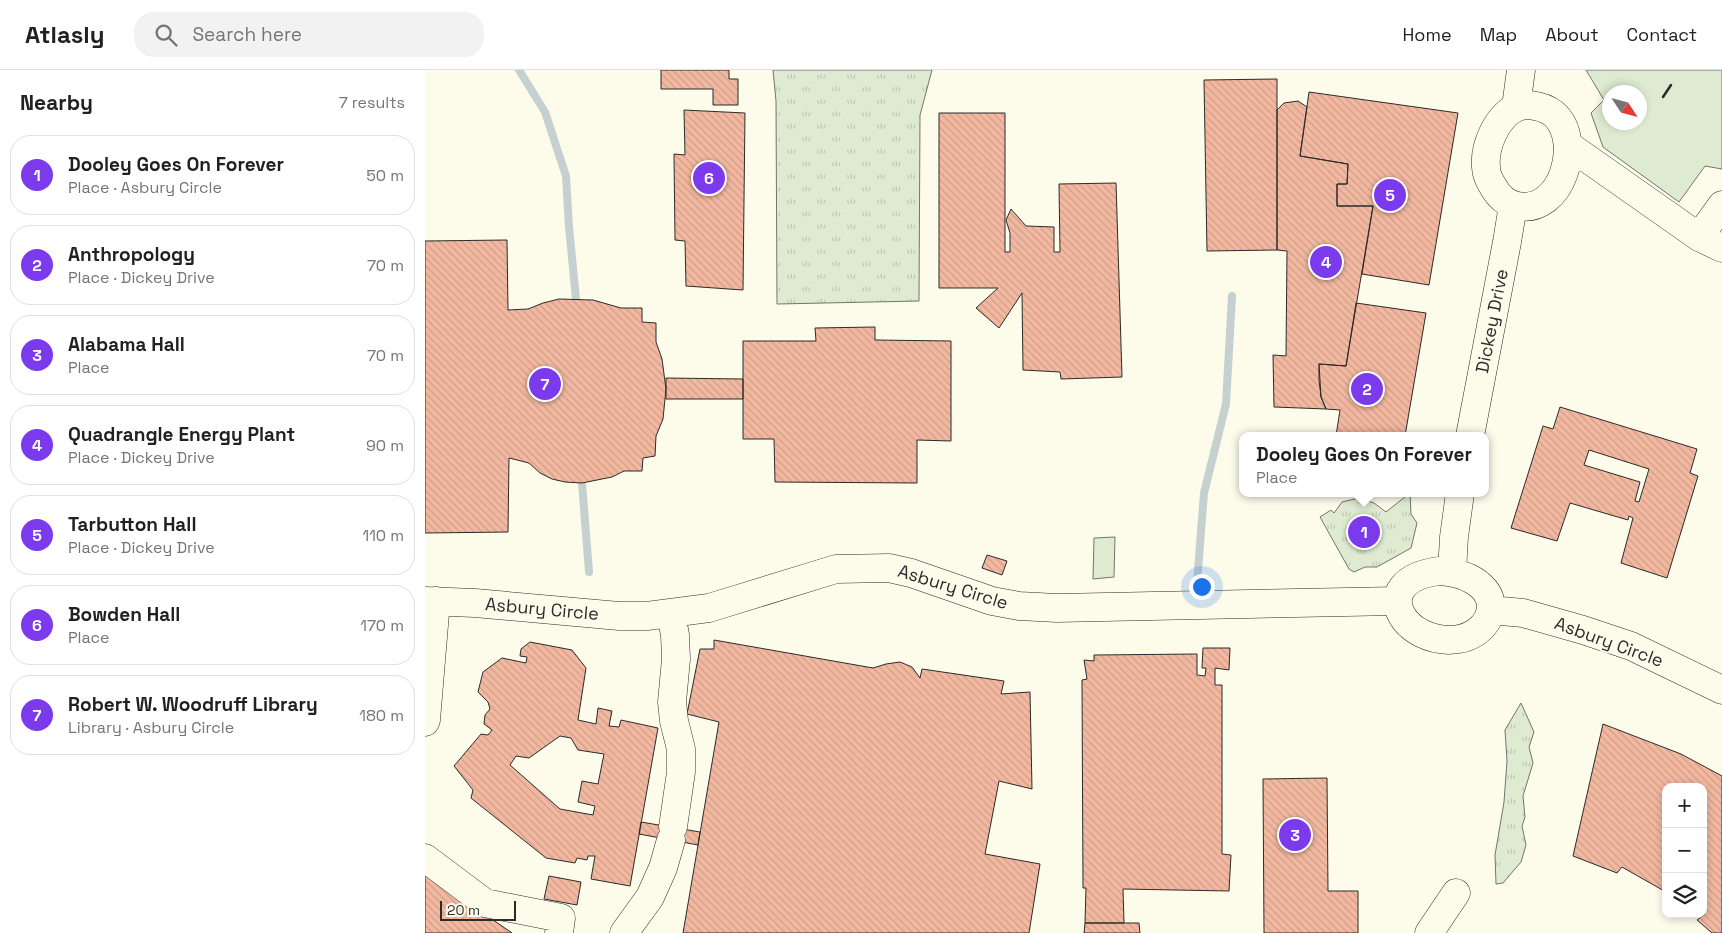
<!DOCTYPE html>
<meta charset="utf-8">
<style>
body{margin:0;font-family:"Space Grotesk",sans-serif;background:#f2f2f2;color:#202124}
.controls{position:absolute;right:15px;bottom:15px;display:grid;overflow:hidden;border-radius:10px;box-shadow:0 2px 8px #0003}
.controls button{width:45px;height:45px;display:grid;place-items:center;padding:0;border:0;border-bottom:1px solid #e0e0e0;background:#fff;color:#202124;font:25px sans-serif}
.compass{position:absolute;left:1177px;top:15px;width:45px;height:45px;border-radius:50%;background:#fff;box-shadow:0 2px 8px #0003;rotate:126deg}
.scale{position:absolute;left:15px;bottom:12px;width:76px;box-sizing:border-box;padding-left:5px;border:2px solid #2b2b2b;border-top:0;font-size:14px;line-height:18px;white-space:nowrap;color:#2b2b2b;-webkit-text-stroke:4px #fdfbea;paint-order:stroke}
.you{position:absolute;left:776px;top:516px;width:18px;height:18px;margin:-12px;border:4px solid #fff;border-radius:50%;background:#1a73e8;box-shadow:0 0 0 8px #1a73e833}
.badge{display:grid;place-items:center;width:32px;height:32px;border-radius:50%;background:#7c3aed;color:#fff;font-size:16px;font-weight:700}
.pin{position:absolute;translate:-50% -50%;border:2px solid #fff;box-shadow:0 1px 5px #0006}
.popup{position:absolute;left:814px;top:362px;width:250px;height:65px;box-sizing:border-box;display:grid;place-content:center;border-radius:10px;background:#fff;filter:drop-shadow(0 1px 4px #0005);font-size:16px;white-space:nowrap;color:#757577}
.popup b{font-size:19px;color:#202124}
.popup::after{content:'';position:absolute;left:50%;top:100%;margin-left:-10px;border:10px solid transparent;border-top-color:#fff}
.list{margin:0;padding:0;list-style:none}
h2{display:flex;justify-content:space-between;align-items:center;height:65px;margin:0;padding:0 20px;font-size:21px}
h2 small{font-size:16px;font-weight:400;color:#757577}
.list li{display:grid;grid-template-columns:32px 1fr auto;gap:15px;align-items:center;box-sizing:border-box;height:80px;margin:0 10px 10px;padding:0 10px;border:1px solid #e0e0e0;border-radius:20px}
.list b{display:block;font-size:19px;white-space:nowrap}
.list p{margin:0;font-size:16px;white-space:nowrap;color:#757577}
.list em{font-size:16px;font-style:normal;color:#757577}
.icon{flex:none;width:28px;height:28px;fill:none;stroke:currentColor;stroke-width:2;stroke-linecap:round;stroke-linejoin:round}
.map{position:relative;flex:none;width:1297px;height:863px;overflow:hidden}
header{display:flex;align-items:center;gap:30px;box-sizing:border-box;height:70px;padding:0 25px;background:#fff;border-bottom:1px solid #e0e0e0}
header strong{font-size:24px}
nav{display:flex;gap:28px;margin-inline-start:auto;font-size:18px}
.search{width:350px;height:45px;background:#f2f2f2;display:flex;align-items:center;gap:12px;box-sizing:border-box;padding:0 18px;border-radius:20px;color:#757577;font-size:19px}
main{display:flex}
aside{flex:1;background:#fff}
.map>svg:first-child{display:block}
</style>
<header>
<strong>Atlasly</strong>
<div class="search"><svg class="icon" aria-label="search" viewBox="0 0 24 24"><circle cx="10" cy="10" r="6"/><path d="M15 15l6 6"/></svg>Search here</div>
<nav><a>Home</a><a>Map</a><a>About</a><a>Contact</a></nav>
</header>
<main>
<aside>
<h2>Nearby<small>7 results</small></h2>
<ul class="list">
<li><span class="badge">1</span><div><b>Dooley Goes On Forever</b><p>Place · Asbury Circle</p></div><em>50 m</em></li>
<li><span class="badge">2</span><div><b>Anthropology</b><p>Place · Dickey Drive</p></div><em>70 m</em></li>
<li><span class="badge">3</span><div><b>Alabama Hall</b><p>Place</p></div><em>70 m</em></li>
<li><span class="badge">4</span><div><b>Quadrangle Energy Plant</b><p>Place · Dickey Drive</p></div><em>90 m</em></li>
<li><span class="badge">5</span><div><b>Tarbutton Hall</b><p>Place · Dickey Drive</p></div><em>110 m</em></li>
<li><span class="badge">6</span><div><b>Bowden Hall</b><p>Place</p></div><em>170 m</em></li>
<li><span class="badge">7</span><div><b>Robert W. Woodruff Library</b><p>Library · Asbury Circle</p></div><em>180 m</em></li>
</ul>
</aside>
<div class="map">
<svg width="1297" height="863" viewBox="0 0 1297 863">
<defs>
<pattern id="grass-tufts" width="24" height="20" patternUnits="userSpaceOnUse" patternTransform="scale(1.25)"><rect width="24" height="20" fill="#deebd1"/><path d="M3 7l-1-3M5 7V3M7 7l1-3M15 17l-1-3M17 17v-4M19 17l1-3" fill="none" stroke="#bfcab4"/></pattern>
<pattern id="building-back-hatch" width="6" height="6" patternUnits="userSpaceOnUse" patternTransform="scale(1.25)"><rect width="6" height="6" fill="#f2b8a0"/><path d="M-1 5l2 2M0 0l6 6M5-1l2 2" fill="none" stroke="#d09e8a"/></pattern>
</defs>
<rect width="100%" height="100%" fill="#fdfbea"/>
<path fill="url(#grass-tufts)" stroke="#74746e" d="M 348,0 L 507,0 L 495,45 L 494,231 L 352,234 L 351,31 Z
M 985,423 L 986,444 L 992,453 L 986,478 L 952,497 L 940,497 L 929,502 L 924,499 L 895,447 L 906,440 L 909,443 L 917,432 L 934,428 L 949,433 L 961,442 Z
M 1096,633 L 1109,662 L 1104,677 L 1108,693 L 1098,726 L 1100,747 L 1097,756 L 1101,775 L 1096,792 L 1078,813 L 1071,814 L 1070,785 L 1079,732 L 1082,691 L 1080,660 Z"/>
<path fill="#deebd1" stroke="#74746e" fill-rule="evenodd" d="M 1161,0 L 1297,0 L 1297,99 L 1280,96 L 1254,132 L 1178,77 L 1166,43 L 1179,30 ZM 1184,22 L 1214,22 L 1214,52 L 1184,52 Z
M 690,467 L 689,507 L 668,509 L 669,468 Z"/>
<g fill="none" stroke-linecap="round" stroke-linejoin="round">
<path stroke="#c7d0d0" stroke-width="8" d="M 94,0 L 120,42 L 141,106 L 144,157 L 151,229
M 157,413 L 164,502
M 772,513 L 779,423 L 801,334 L 807,226"/>
</g>
<path fill="url(#building-back-hatch)" stroke="#2b2b2b" fill-rule="evenodd" d="M 236,0 L 304,0 L 304,9 L 313,9 L 313,35 L 288,35 L 288,19 L 236,19 Z
M 852,9 L 852,180 L 782,181 L 779,10 Z
M 884,22 L 1033,43 L 1004,215 L 937,204 L 948,136 L 912,136 L 912,114 L 922,114 L 923,94 L 875,86 Z
M 873,31 L 882,37 L 875,86 L 923,94 L 922,114 L 912,114 L 912,136 L 948,136 L 921,296 L 894,294 L 896,327 L 901,339 L 849,337 L 848,285 L 861,286 L 862,181 L 852,180 L 852,40 L 859,33 Z
M 259,40 L 320,43 L 318,220 L 261,216 L 260,171 L 250,170 L 249,84 L 260,85 Z
M 514,43 L 580,43 L 580,182 L 585,182 L 585,163 L 581,150 L 586,139 L 601,156 L 629,157 L 629,182 L 635,182 L 634,114 L 691,113 L 697,307 L 636,309 L 635,302 L 598,300 L 597,223 L 574,258 L 551,238 L 573,218 L 514,218 Z
M 82,170 L 83,240 L 103,239 L 118,233 L 134,229 L 168,230 L 196,238 L 217,238 L 217,252 L 231,253 L 231,272 L 237,289 L 241,319 L 238,349 L 231,366 L 230,386 L 218,388 L 217,401 L 199,401 L 187,407 L 157,413 L 140,412 L 127,409 L 115,403 L 104,393 L 84,388 L 83,462 L 0,463 L 0,171 Z
M 931,233 L 1001,243 L 980,366 L 911,366 L 915,340 L 901,339 L 896,327 L 894,310 L 894,294 L 921,296 Z
M 450,257 L 450,270 L 526,271 L 526,371 L 492,370 L 492,413 L 350,412 L 349,369 L 318,369 L 318,271 L 391,271 L 390,258 Z
M 241,308 L 318,309 L 318,329 L 241,329 Z
M 1135,337 L 1272,379 L 1265,403 L 1273,406 L 1242,508 L 1196,493 L 1208,448 L 1204,446 L 1203,450 L 1145,433 L 1132,471 L 1086,458 L 1118,356 L 1128,359 ZM 1164,380 L 1224,399 L 1214,432 L 1210,431 L 1215,412 L 1159,395 Z
M 562,485 L 582,491 L 577,505 L 557,498 Z
M 289,570 L 448,598 L 461,594 L 475,592 L 487,597 L 495,608 L 497,599 L 579,611 L 576,624 L 605,622 L 607,719 L 574,711 L 560,784 L 615,794 L 604,863 L 258,863 L 294,652 L 262,644 L 275,579 L 289,579 Z
M 105,572 L 147,580 L 161,598 L 153,650 L 171,654 L 173,638 L 187,641 L 184,656 L 194,657 L 196,650 L 233,658 L 205,816 L 166,809 L 170,786 L 163,786 L 162,790 L 152,788 L 150,793 L 121,788 L 46,728 L 48,720 L 29,696 L 56,664 L 63,665 L 67,660 L 59,654 L 60,645 L 65,639 L 63,632 L 53,622 L 58,602 L 77,588 L 101,593 L 102,587 L 95,586 L 96,579 ZM 135,666 L 146,668 L 153,680 L 179,684 L 173,714 L 157,711 L 153,732 L 170,736 L 168,745 L 135,739 L 85,695 L 91,686 L 104,688 Z
M 778,578 L 805,578 L 804,600 L 790,598 L 790,615 L 797,615 L 797,784 L 806,785 L 804,821 L 698,819 L 699,853 L 660,853 L 661,818 L 658,818 L 657,610 L 662,609 L 659,590 L 669,591 L 669,585 L 772,584 L 772,605 L 780,606 L 781,598 L 777,598 Z
M 1178,654 L 1256,684 L 1297,706 L 1297,863 L 1287,863 L 1272,850 L 1280,844 L 1278,843 L 1278,717 L 1241,717 L 1241,822 L 1197,797 L 1192,803 L 1148,786 Z
M 902,708 L 903,821 L 933,821 L 933,863 L 839,863 L 838,709 Z
M 216,752 L 275,762 L 273,775 L 214,764 Z
M 0,803 L 87,863 L 0,863 Z
M 124,806 L 156,812 L 152,835 L 119,829 Z
M 660,853 L 714,853 L 715,863 L 659,863 Z"/>
<g fill="none" stroke-linecap="round" stroke-linejoin="round">
<defs>
<path id="minor" d="M 1105,35 C 1113,36 1122,38 1129,44 C 1159,71 1137,145 1092,136 C 1083,134 1074,127 1069,118 C 1065,112 1061,104 1061,97 C 1059,77 1071,48 1090,38 C 1094,36 1100,35 1105,35 Z
M 1091,37 L 1096,0
M 1143,75 L 1274,167 L 1297,178
M 1274,167 L 1297,135
M 1045,366 L 1082,172 L 1088,135
M 1014,501 C 1029,502 1044,505 1056,516 C 1078,536 1060,565 1034,569 C 979,578 939,511 1014,501 Z
M 1027,502 L 1029,467 L 1035,423
M 0,531 L 50,533 L 194,546 L 222,546 L 284,538 L 411,499 L 464,498 L 486,503 L 567,531 L 594,536 L 632,538 L 972,531
M 1066,540 L 1098,543 L 1158,560 L 1206,576 L 1297,620
M 246,544 L 250,565 L 251,589 L 247,632 L 249,651 L 256,679 L 256,702 L 248,757
M 0,652 L 1,650 L 11,531
M 0,788 L 60,833 L 136,848 L 134,863
M 199,863 L 225,827 L 238,798 L 246,770
M 1004,863 L 1031,823"/>
</defs>
<use href="#minor" stroke="#2b2b2b" stroke-width="29"/>
<use href="#minor" stroke="#fdfbea" stroke-width="28"/>
<path stroke="#2b2b2b" stroke-width="2.5" d="M 1238,27 L 1246,15"/>
</g>
<g text-anchor="middle" stroke-width="4" stroke-linejoin="round" paint-order="stroke">
<g font-size="18" fill="#2b2b2b" stroke="#fdfbea">
<text transform="translate(1067 251) rotate(-79)" y="6">Dickey Drive</text>
<text transform="translate(528 517) rotate(17)" y="6">Asbury Circle</text>
<text transform="translate(117 539) rotate(5)" y="6">Asbury Circle</text>
<text transform="translate(1184 572) rotate(20)" y="6">Asbury Circle</text>
</g>
</g>
</svg>
<div class="controls">
<button>+</button>
<button>−</button>
<button><svg class="icon" aria-label="layers" viewBox="0 0 24 24"><path d="M12 4l9 5-9 5-9-5zM3 14l9 5 9-5"/></svg></button>
</div>
<svg class="compass" viewBox="-18 -18 36 36"><path d="M0-13l5 13h-10z" fill="#e53935"/><path d="M0 13l5-13h-10z" fill="#757577"/></svg>
<div class="scale">20 m</div>
<div class="you"></div>
<div class="pin badge" style="left:939px;top:462px">1</div>
<div class="popup"><b>Dooley Goes On Forever</b>Place</div>
<div class="pin badge" style="left:942px;top:319px">2</div>
<div class="pin badge" style="left:870px;top:765px">3</div>
<div class="pin badge" style="left:901px;top:192px">4</div>
<div class="pin badge" style="left:965px;top:125px">5</div>
<div class="pin badge" style="left:284px;top:108px">6</div>
<div class="pin badge" style="left:120px;top:314px">7</div>
</div>
</main>
